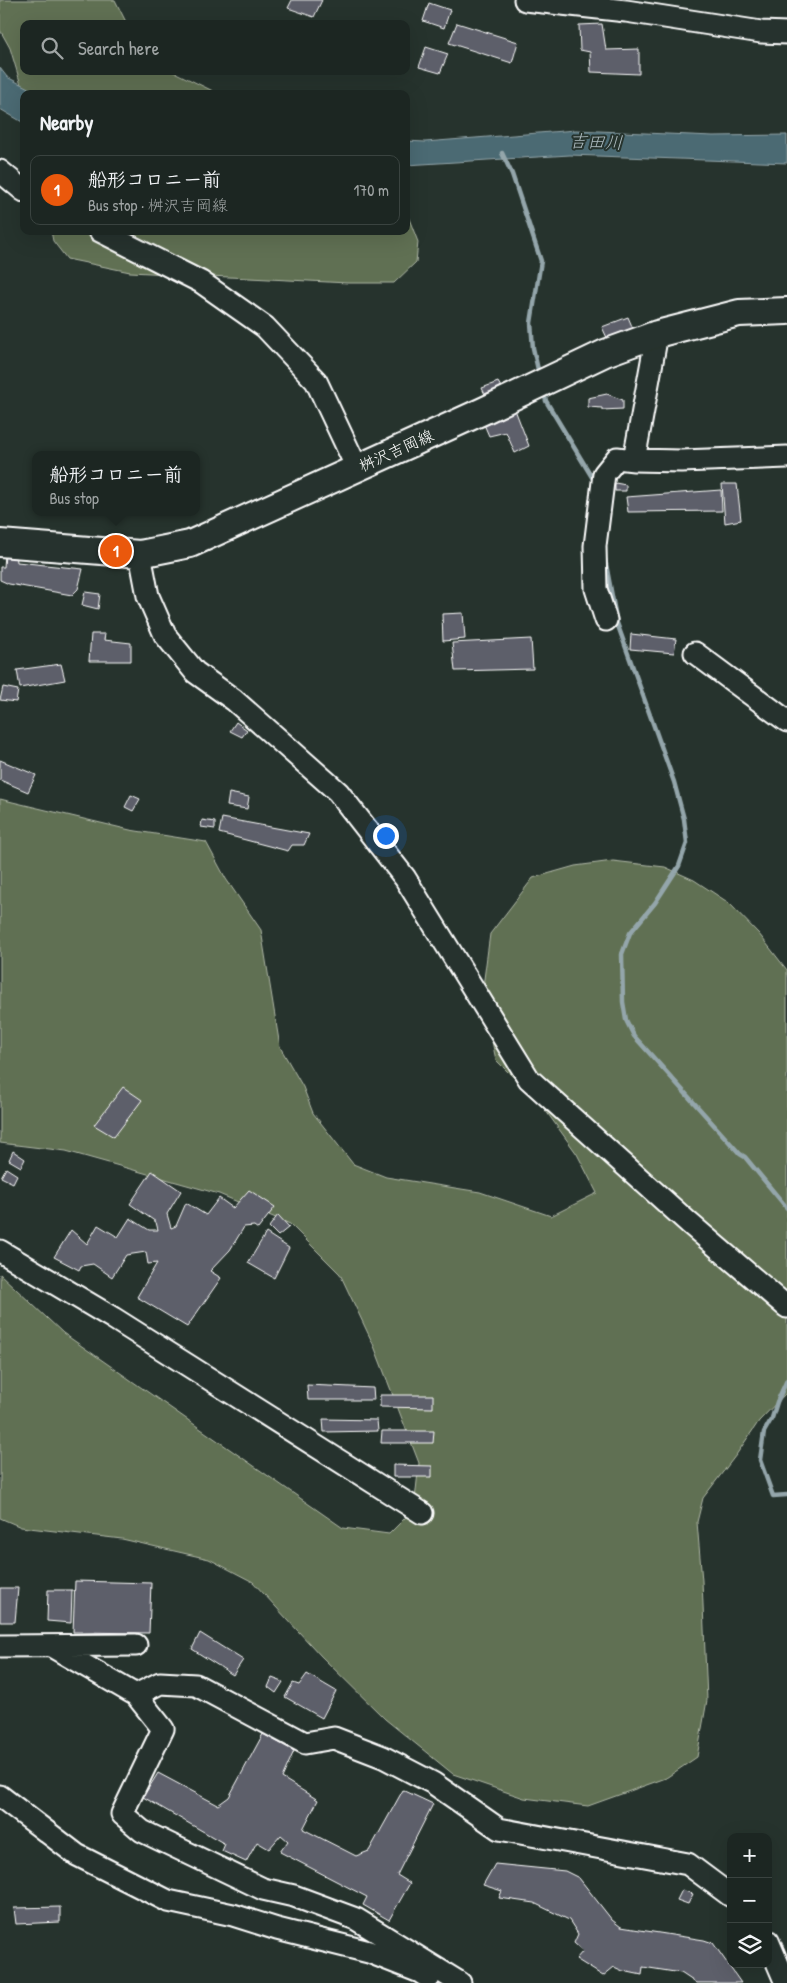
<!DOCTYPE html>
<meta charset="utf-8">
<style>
body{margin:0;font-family:"Patrick Hand","Klee One",sans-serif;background:#252e2a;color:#f1f3f6}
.controls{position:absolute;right:15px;bottom:15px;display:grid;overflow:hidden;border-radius:10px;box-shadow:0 5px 20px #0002}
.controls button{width:45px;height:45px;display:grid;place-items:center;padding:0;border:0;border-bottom:1px solid #3a4340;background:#1c2622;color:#f1f3f6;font:25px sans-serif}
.you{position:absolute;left:385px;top:835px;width:18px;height:18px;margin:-12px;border:4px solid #fff;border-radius:50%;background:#1a73e8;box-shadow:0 0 0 8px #1a73e833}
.badge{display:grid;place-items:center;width:32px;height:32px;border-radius:50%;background:#ea580c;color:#fff;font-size:16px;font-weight:700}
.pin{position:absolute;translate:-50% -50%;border:2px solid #fff;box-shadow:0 1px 5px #0006}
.popup{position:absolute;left:32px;top:451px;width:168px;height:65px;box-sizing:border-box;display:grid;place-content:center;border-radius:10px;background:#1c2622;filter:drop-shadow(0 1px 4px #0005);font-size:16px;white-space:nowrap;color:#a0a5a5}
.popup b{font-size:19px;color:#f1f3f6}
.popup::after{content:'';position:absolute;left:50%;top:100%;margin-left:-10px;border:10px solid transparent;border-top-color:#1c2622}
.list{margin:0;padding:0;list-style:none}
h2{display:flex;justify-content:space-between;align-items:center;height:65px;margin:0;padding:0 20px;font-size:21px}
h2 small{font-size:16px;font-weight:400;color:#a0a5a5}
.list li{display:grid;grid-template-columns:32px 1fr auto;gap:15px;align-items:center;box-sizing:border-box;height:70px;margin:0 10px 10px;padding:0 10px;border:1px solid #3a4340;border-radius:10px}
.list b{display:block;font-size:19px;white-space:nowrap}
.list p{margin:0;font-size:16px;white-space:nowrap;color:#a0a5a5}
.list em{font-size:16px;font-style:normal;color:#a0a5a5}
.icon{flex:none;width:28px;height:28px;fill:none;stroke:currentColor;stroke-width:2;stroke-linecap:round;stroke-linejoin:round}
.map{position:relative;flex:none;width:787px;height:1983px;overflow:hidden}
.search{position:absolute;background:#1c2622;box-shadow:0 5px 20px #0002;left:20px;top:20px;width:390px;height:55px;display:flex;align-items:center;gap:12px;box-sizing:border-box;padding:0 18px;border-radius:10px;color:#a0a5a5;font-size:19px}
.panel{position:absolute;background:#1c2622;box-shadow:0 5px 20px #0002;left:20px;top:90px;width:390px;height:145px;border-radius:10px}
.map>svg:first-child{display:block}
</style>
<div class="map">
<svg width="787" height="1983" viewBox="0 0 787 1983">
<rect width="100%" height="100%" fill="#26332d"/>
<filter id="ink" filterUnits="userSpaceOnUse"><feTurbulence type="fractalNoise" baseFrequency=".02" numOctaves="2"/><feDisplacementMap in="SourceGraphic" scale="10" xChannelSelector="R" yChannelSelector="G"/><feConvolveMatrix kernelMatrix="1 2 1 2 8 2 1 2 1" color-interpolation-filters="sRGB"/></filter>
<g filter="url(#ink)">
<path fill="#607052" stroke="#b0b8a8" d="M 0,0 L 115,0 L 127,24 L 24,24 L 24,71 L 172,71 L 219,94 L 24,94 L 24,95 L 10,48 L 0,30 Z
M 406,211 L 418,242 L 416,262 L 394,283 L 348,283 L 130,272 L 67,259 L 53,241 L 51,231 L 406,231 Z
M 0,799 L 130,830 L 206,842 L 226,879 L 261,930 L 280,1047 L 303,1087 L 313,1113 L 353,1164 L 386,1177 L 480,1192 L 551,1216 L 597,1193 L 577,1154 L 543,1107 L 496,1060 L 482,994 L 490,934 L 533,878 L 575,866 L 613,861 L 665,867 L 694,880 L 729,903 L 759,934 L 787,970 L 787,1392 L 759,1421 L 736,1455 L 703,1498 L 697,1522 L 702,1581 L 707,1700 L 697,1757 L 666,1778 L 588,1806 L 524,1798 L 453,1774 L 385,1719 L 321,1656 L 253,1582 L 209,1559 L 122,1539 L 21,1527 L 0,1518 L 0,1274 L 63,1333 L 343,1528 L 389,1534 L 414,1509 L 419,1463 L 374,1346 L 340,1274 L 290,1224 L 219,1194 L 66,1151 L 0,1143 Z"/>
<path fill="#4c6b73" stroke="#94a6ab" d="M 0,68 L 7,77 L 40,94 L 24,94 L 24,123 L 0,109 Z
M 576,130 L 713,136 L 787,135 L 787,163 L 570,155 L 406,165 L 406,141 L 425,142 Z"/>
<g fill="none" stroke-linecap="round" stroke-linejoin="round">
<path stroke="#94a6ab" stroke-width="4.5" d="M 502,153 L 512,174 L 541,261 L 531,323 L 533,348 L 539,374
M 544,392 L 546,401 L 595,482
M 605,559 L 617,623 L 674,782 L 684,819 L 687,843 L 679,866 L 655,903 L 630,933 L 622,954 L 623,1002 L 626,1020 L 634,1036 L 740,1154 L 745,1157 L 787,1208
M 787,1380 L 777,1402 L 772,1418 L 764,1432 L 760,1460 L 773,1496 L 787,1495"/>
</g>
<path fill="#5d5e6a" stroke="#fff" d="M 292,0 L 322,0 L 314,17 L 288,8 Z
M 429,3 L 450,10 L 444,28 L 423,21 Z
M 457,23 L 518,42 L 512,63 L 449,43 Z
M 602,24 L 606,50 L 639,49 L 639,74 L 591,72 L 590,52 L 580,50 L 579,25 Z
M 426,47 L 448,54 L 440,73 L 419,67 Z
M 628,317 L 634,331 L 609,342 L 602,327 Z
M 498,382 L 504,392 L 487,399 L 482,388 Z
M 607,394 L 623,400 L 623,409 L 602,410 L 602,408 L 588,407 L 588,398 Z
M 514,407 L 529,446 L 515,453 L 506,432 L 489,436 L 483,422 Z
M 615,483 L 626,485 L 626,491 L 615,491 Z
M 722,484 L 737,484 L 741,520 L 725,523 Z
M 721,490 L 722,511 L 628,512 L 626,497 Z
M 5,554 L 16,554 L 17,562 L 83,569 L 78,589 L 72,595 L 9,584 L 0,580 L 0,567 L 4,567 Z
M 85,592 L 100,594 L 98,609 L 82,605 Z
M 463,613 L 465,639 L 443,641 L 442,614 Z
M 91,634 L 105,634 L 104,640 L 131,643 L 131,661 L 89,661 Z
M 631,634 L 676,639 L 674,653 L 630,649 Z
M 531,639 L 533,669 L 455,671 L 452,643 Z
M 61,664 L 65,680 L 20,688 L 17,670 Z
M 3,687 L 18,690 L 16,702 L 0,700 Z
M 236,722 L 247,730 L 242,737 L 230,731 Z
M 0,760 L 36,775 L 28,792 L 0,780 Z
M 229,793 L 249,797 L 247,809 L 227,806 Z
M 131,795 L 140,799 L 133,811 L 125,807 Z
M 222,818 L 309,834 L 304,845 L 292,845 L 288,851 L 219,833 Z
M 202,820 L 215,822 L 215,829 L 201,827 Z
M 123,1087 L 142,1100 L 114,1137 L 94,1125 Z
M 13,1151 L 25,1159 L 21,1167 L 9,1160 Z
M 6,1168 L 17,1175 L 13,1183 L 1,1177 Z
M 152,1171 L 181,1191 L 167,1214 L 171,1228 L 176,1226 L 186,1203 L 206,1215 L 219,1198 L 233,1208 L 249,1190 L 275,1207 L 258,1229 L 254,1226 L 244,1227 L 230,1250 L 210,1271 L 221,1278 L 187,1327 L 137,1297 L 157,1263 L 148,1264 L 146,1252 L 126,1255 L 112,1277 L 93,1264 L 81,1266 L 79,1270 L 54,1257 L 71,1230 L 87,1244 L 98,1225 L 118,1237 L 130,1218 L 149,1230 L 158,1230 L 156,1222 L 130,1204 Z
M 278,1215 L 289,1227 L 278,1236 L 269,1227 Z
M 266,1233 L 289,1248 L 274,1278 L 248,1263 Z
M 307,1385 L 373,1388 L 374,1400 L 308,1400 Z
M 380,1395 L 433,1395 L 433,1408 L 380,1407 Z
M 323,1419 L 377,1420 L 378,1431 L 324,1432 Z
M 382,1431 L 434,1431 L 433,1443 L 381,1443 Z
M 393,1465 L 432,1466 L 432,1477 L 393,1477 Z
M 75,1581 L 151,1583 L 149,1633 L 73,1632 Z
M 0,1588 L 18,1588 L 15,1622 L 0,1622 Z
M 48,1590 L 72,1590 L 71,1623 L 47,1621 Z
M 200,1633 L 243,1660 L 233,1675 L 192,1649 Z
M 307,1674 L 336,1691 L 322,1718 L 285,1697 L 293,1683 L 299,1685 Z
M 272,1678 L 283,1682 L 276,1693 L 268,1687 Z
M 263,1734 L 294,1751 L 282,1778 L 318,1800 L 303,1829 L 356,1856 L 369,1851 L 403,1790 L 433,1804 L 397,1875 L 410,1883 L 389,1920 L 363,1905 L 367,1897 L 280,1852 L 288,1841 L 281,1835 L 269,1849 L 257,1842 L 246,1862 L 222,1851 L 225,1844 L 143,1797 L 158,1773 L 218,1805 L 229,1797 Z
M 495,1864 L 565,1871 L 579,1878 L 612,1920 L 621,1927 L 704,1940 L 713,1943 L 741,1983 L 696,1983 L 681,1973 L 643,1967 L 642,1975 L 623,1971 L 614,1967 L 603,1976 L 576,1959 L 583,1951 L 574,1943 L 578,1934 L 569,1920 L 534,1903 L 499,1898 L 502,1891 L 483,1885 Z
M 682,1890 L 693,1894 L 688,1904 L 677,1900 Z
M 60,1907 L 60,1922 L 16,1924 L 14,1908 Z"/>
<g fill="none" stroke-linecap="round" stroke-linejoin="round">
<defs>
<path id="minor" d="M 525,0 L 626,11 L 761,32 L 787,33
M 0,171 L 24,191
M 100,231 L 201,282 L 265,327 L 316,381 L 357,468
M 657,334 L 634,460 L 681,461 L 787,457
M 140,554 L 148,596 L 165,635 L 195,672 L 234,700 L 338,792 L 405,878 L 529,1079 L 689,1223 L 787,1307
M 606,620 L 596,589 L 595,546 L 604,474 L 617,458 L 634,460
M 695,653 L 787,721
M 0,1251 L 113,1318 L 422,1513
M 0,1646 L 136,1645
M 51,1646 L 136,1695 L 160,1683 L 196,1685 L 305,1743 L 334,1738 L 383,1757 L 433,1783 L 499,1829 L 688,1864 L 731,1896
M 136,1695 L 163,1729 L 122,1814 L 142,1831 L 263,1889 L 294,1896 L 356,1919 L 460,1983
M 0,1796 L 77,1855 L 168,1901 L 233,1915 L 277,1929 L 369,1952 L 420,1972 L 429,1978
M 768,1941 L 786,1983"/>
<path id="major" d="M 0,543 L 140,554 L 190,544 L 483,411 L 605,353 L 657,334 L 739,313 L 787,311"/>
</defs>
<use href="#minor" stroke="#fff" stroke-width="25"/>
<use href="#major" stroke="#fff" stroke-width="30"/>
<use href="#minor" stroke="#26332d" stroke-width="21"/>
<use href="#major" stroke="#26332d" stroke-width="26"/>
</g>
</g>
<g text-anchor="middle" stroke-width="4" stroke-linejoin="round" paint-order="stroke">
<g font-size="16" fill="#fff" stroke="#26332d">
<text transform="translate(396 450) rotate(-24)" y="6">桝沢吉岡線</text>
</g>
<g font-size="18" font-style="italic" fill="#aebcc0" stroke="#26332d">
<text transform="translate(596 142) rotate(2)" y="6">吉田川</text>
</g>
</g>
</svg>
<div class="controls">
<button>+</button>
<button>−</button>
<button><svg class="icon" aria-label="layers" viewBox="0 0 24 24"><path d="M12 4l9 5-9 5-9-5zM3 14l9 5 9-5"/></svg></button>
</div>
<div class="you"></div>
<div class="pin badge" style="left:116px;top:551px">1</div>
<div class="popup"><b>船形コロニー前</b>Bus stop</div>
<div class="search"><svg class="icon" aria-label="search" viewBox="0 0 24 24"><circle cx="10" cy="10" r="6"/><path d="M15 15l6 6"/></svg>Search here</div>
<section class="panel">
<h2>Nearby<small></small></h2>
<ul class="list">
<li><span class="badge">1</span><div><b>船形コロニー前</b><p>Bus stop · 桝沢吉岡線</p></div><em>170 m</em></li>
</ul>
</section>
</div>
